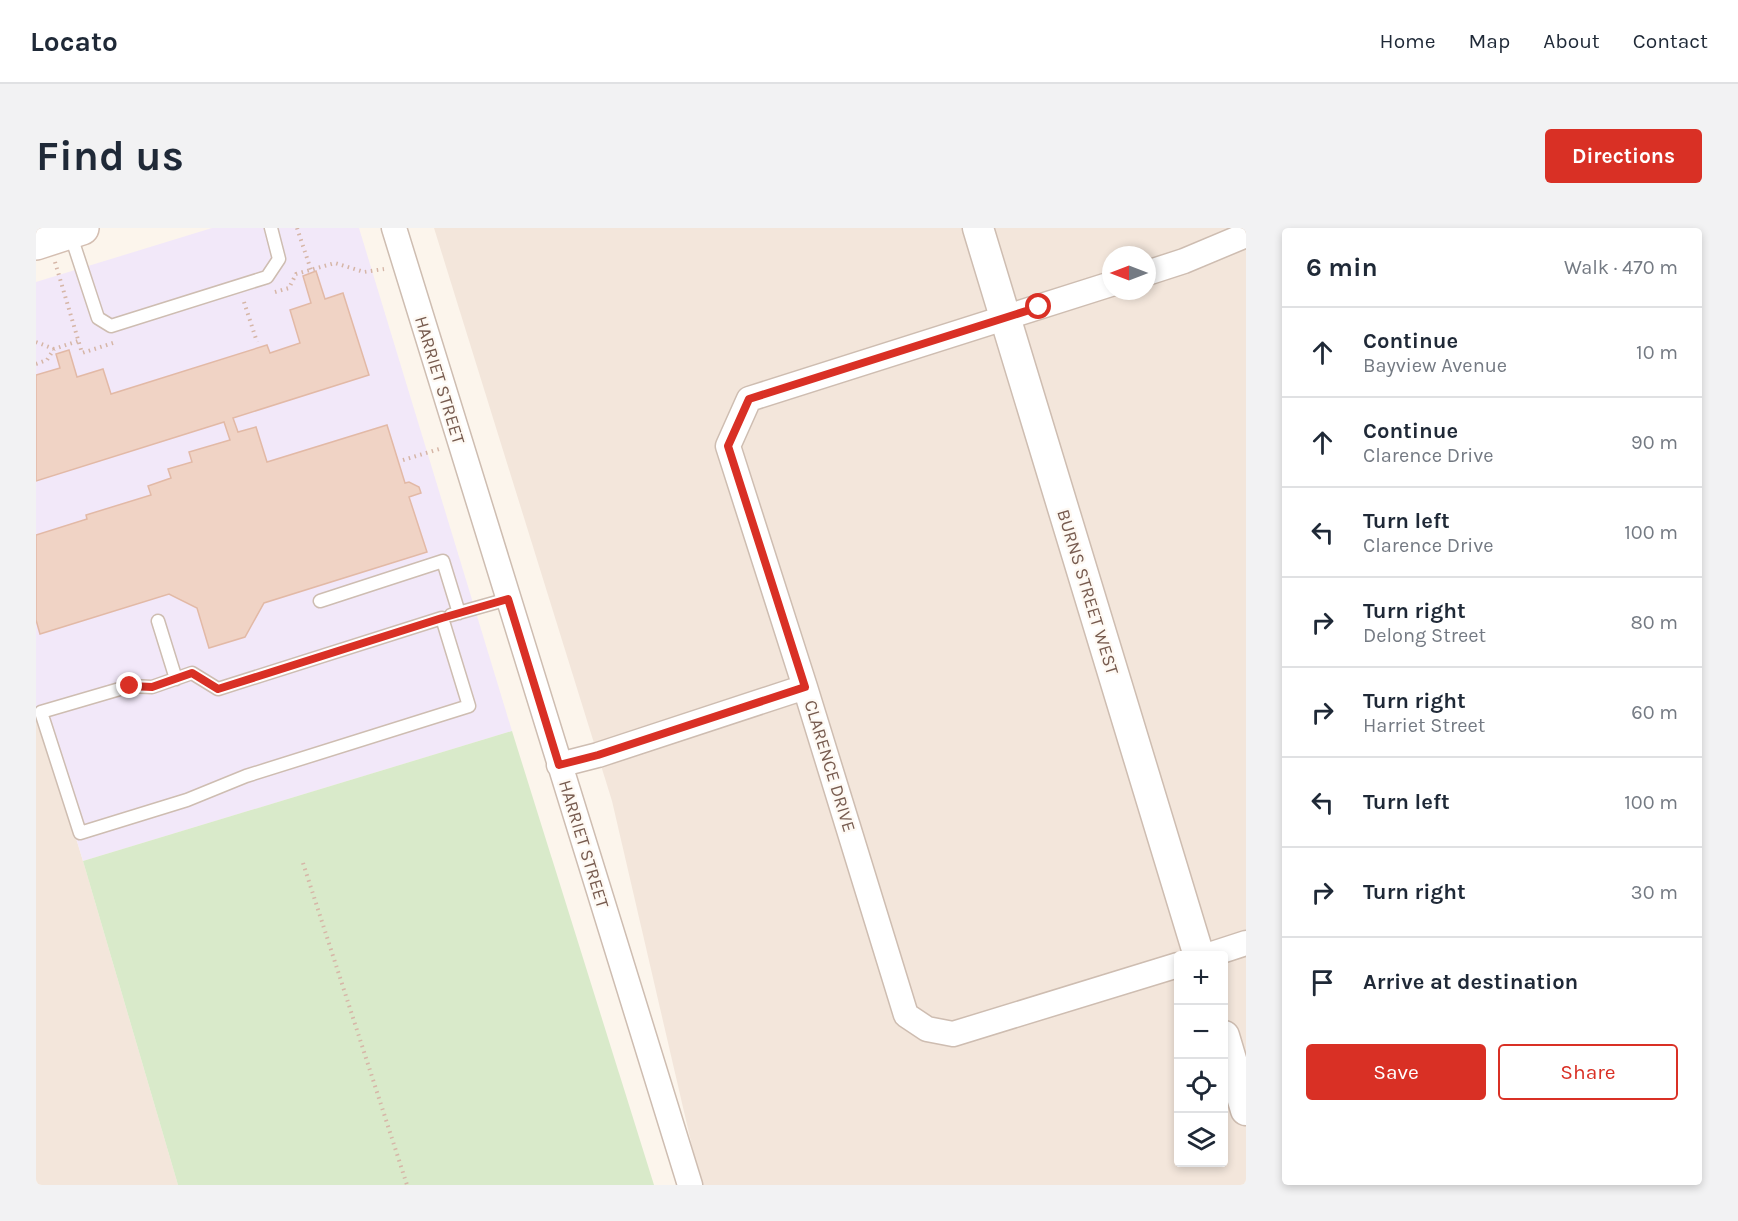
<!DOCTYPE html>
<meta charset="utf-8">
<style>
body{margin:0;font-family:Karla,sans-serif;background:#f2f2f3;color:#1f2937}
.controls{position:absolute;right:18px;bottom:18px;display:grid;overflow:hidden;border-radius:6px;box-shadow:0 3px 9px #0003}
.controls button{width:54px;height:54px;display:grid;place-items:center;padding:0;border:0;border-bottom:2px solid #e0e1e3;background:#fff;color:#1f2937;font:30px sans-serif}
.compass{position:absolute;left:1066px;top:18px;width:54px;height:54px;border-radius:50%;background:#fff;box-shadow:0 3px 9px #0003;rotate:270deg}
.stop{position:absolute;width:18px;height:18px;margin:-14px;border:4px solid #d93025;border-radius:50%;background:#fff}
.stop.end{background:#d93025;border-color:#fff;box-shadow:0 2px 6px #0008}
.list{margin:0;padding:0;list-style:none}
h2{display:flex;justify-content:space-between;align-items:center;height:78px;margin:0;padding:0 24px;font-size:26px}
h2 small{font-size:20px;font-weight:400;color:#747a83}
.list li{display:grid;grid-template-columns:39px 1fr auto;gap:18px;align-items:center;box-sizing:border-box;height:90px;padding:0 24px;border-top:2px solid #e0e1e3}
.list b{display:block;font-size:22px;white-space:nowrap}
.list p{margin:0;font-size:20px;white-space:nowrap;color:#747a83}
.list em{font-size:20px;font-style:normal;color:#747a83}
.actions{display:flex;gap:12px;padding:18px 24px}
.actions a{flex:1;padding:14px 0;border:2px solid #d93025;border-radius:6px;text-align:center;font-size:21px;color:#d93025}
.actions .main{background:#d93025;color:#fff}
.icon{flex:none;width:33px;height:33px;fill:none;stroke:currentColor;stroke-width:2;stroke-linecap:round;stroke-linejoin:round}
.map{position:relative;flex:none;width:1210px;height:957px;overflow:hidden;border-radius:6px}
header{display:flex;align-items:center;gap:36px;box-sizing:border-box;height:84px;padding:0 30px;background:#fff;border-bottom:2px solid #e0e1e3}
header strong{font-size:28px}
nav{display:flex;gap:33px;margin-inline-start:auto;font-size:21px}
.intro{display:flex;align-items:center;justify-content:space-between;box-sizing:border-box;height:144px;padding:0 36px}
h1{margin:0;font-size:42px}
.button{padding:15px 27px;border-radius:6px;background:#d93025;color:#fff;font-size:21px;font-weight:700}
main{display:flex;gap:36px;padding:0 36px}
aside{flex:1;background:#fff;border-radius:6px;box-shadow:0 3px 9px #0003}
.map>svg:first-child{display:block}
</style>
<header>
<strong>Locato</strong>
<nav><a>Home</a><a>Map</a><a>About</a><a>Contact</a></nav>
</header>
<div class="intro"><h1>Find us</h1><a class="button">Directions</a></div>
<main>
<div class="map">
<svg width="1210" height="957" viewBox="0 0 1210 957">
<rect width="100%" height="100%" fill="#fcf5ec"/>
<path fill="#f3e6db" fill-rule="evenodd" d="M 398,0 L 1210,0 L 1210,957 L 665,957 L 576,573 ZM 1075,27 L 1111,27 L 1111,63 L 1075,63 ZM 1142,728 L 1188,728 L 1188,934 L 1142,934 Z
M 0,479 L 47,633 L 142,957 L 0,957 Z"/>
<path fill="#f2e8f9" d="M 176,0 L 323,0 L 476,503 L 47,633 L 0,479 L 0,54 Z"/>
<path fill="#d9eaca" d="M 476,503 L 618,957 L 142,957 L 47,633 Z"/>
<path fill="#f0d3c5" stroke="#e2b9a6" stroke-width="1.5" d="M 280,43 L 289,71 L 307,65 L 333,147 L 197,190 L 202,204 L 220,199 L 231,234 L 351,197 L 369,255 L 373,254 L 383,259 L 385,265 L 373,269 L 391,324 L 228,375 L 209,409 L 173,420 L 161,380 L 133,366 L 4,406 L 0,392 L 0,307 L 51,291 L 50,287 L 115,267 L 112,258 L 135,250 L 132,241 L 156,234 L 153,224 L 194,212 L 188,194 L 0,253 L 0,147 L 24,140 L 20,126 L 33,122 L 41,149 L 67,141 L 75,166 L 231,117 L 234,125 L 264,115 L 254,82 L 275,75 L 267,48 Z"/>
<g fill="none" stroke-linecap="round" stroke-linejoin="round">
<defs>
<path id="service" d="M 34,5 L 62,90 L 75,98 L 231,49 L 243,31 L 235,0
M 284,373 L 407,333 L 423,385
M 415,387 L 472,371
M 406,390 L 433,478 L 210,548 L 151,572 L 44,605 L 5,484 L 94,458 L 116,459 L 156,445 L 182,461 Z
M 122,393 L 140,451"/>
<path id="minor" d="M 358,0 L 654,957
M 1111,45 L 1148,33 L 1210,7
M 1075,56 L 713,171 L 692,218 L 769,459 L 870,787 L 891,801 L 917,806 L 1142,737
M 523,537 L 562,527 L 769,459
M 1170,728 L 1210,715"/>
<path id="tertiary" d="M 942,0 L 1163,728
M 1188,808 L 1210,882"/>
<path id="secondary" d="M 0,15 L 46,0"/>
</defs>
<use href="#service" stroke="#cebdb1" stroke-width="15"/>
<use href="#minor" stroke="#cebdb1" stroke-width="27"/>
<use href="#tertiary" stroke="#cebdb1" stroke-width="33"/>
<use href="#secondary" stroke="#d4beb1" stroke-width="36"/>
<path stroke="#d6b6a7" stroke-width="4" stroke-dasharray="1.5 4.5" stroke-linecap="butt" d="M 261,0 L 275,42
M 19,34 L 46,125 L 77,115
M 239,64 L 253,60 L 260,46 L 299,35 L 328,44 L 348,41
M 208,74 L 221,114
M 0,114 L 18,121
M 0,136 L 11,132 L 18,121 L 42,113
M 367,232 L 403,221
M 267,635 L 371,957"/>
<use href="#service" stroke="#fff" stroke-width="12"/>
<use href="#minor" stroke="#fff" stroke-width="24"/>
<use href="#tertiary" stroke="#fff" stroke-width="30"/>
<use href="#secondary" stroke="#fff" stroke-width="33"/>
</g>
<g fill="none" stroke-linecap="round" stroke-linejoin="round">
<path stroke="#d93025" stroke-width="8" d="M 94,458 L 116,459 L 156,445 L 182,461 L 406,390 L 472,371 L 523,537 L 562,527 L 769,459 L 692,218 L 713,171 L 1003,79"/>
</g>
<g text-anchor="middle" stroke-width="4.5" stroke-linejoin="round" paint-order="stroke">
<g font-size="18" fill="#775b4f" stroke="#fef9f3">
<text transform="translate(404 152) rotate(73)" y="6">HARRIET STREET</text>
<text transform="translate(1052 364) rotate(73)" y="6">BURNS STREET WEST</text>
<text transform="translate(794 538) rotate(73)" y="6">CLARENCE DRIVE</text>
<text transform="translate(548 616) rotate(73)" y="6">HARRIET STREET</text>
</g>
</g>
</svg>
<div class="controls">
<button>+</button>
<button>−</button>
<button><svg class="icon" aria-label="locate" viewBox="0 0 24 24"><circle cx="12" cy="12" r="6"/><path d="M12 2v4M12 18v4M2 12h4M18 12h4"/></svg></button>
<button><svg class="icon" aria-label="layers" viewBox="0 0 24 24"><path d="M12 4l9 5-9 5-9-5zM3 14l9 5 9-5"/></svg></button>
</div>
<svg class="compass" viewBox="-18 -18 36 36"><path d="M0-13l5 13h-10z" fill="#e53935"/><path d="M0 13l5-13h-10z" fill="#747a83"/></svg>
<div class="stop" style="left:1003px;top:79px"></div>
<div class="stop end" style="left:94px;top:458px"></div>
</div>
<aside>
<h2>6 min<small>Walk · 470 m</small></h2>
<ul class="list">
<li><svg class="icon" aria-label="ahead" viewBox="0 0 24 24"><path d="M12 20V5M6 11l6-6 6 6"/></svg><div><b>Continue</b><p>Bayview Avenue</p></div><em>10 m</em></li>
<li><svg class="icon" aria-label="ahead" viewBox="0 0 24 24"><path d="M12 20V5M6 11l6-6 6 6"/></svg><div><b>Continue</b><p>Clarence Drive</p></div><em>90 m</em></li>
<li><svg class="icon" aria-label="left" viewBox="0 0 24 24"><path d="M17 20v-9H6M10 6l-5 5 5 5"/></svg><div><b>Turn left</b><p>Clarence Drive</p></div><em>100 m</em></li>
<li><svg class="icon" aria-label="right" viewBox="0 0 24 24"><path d="M7 20v-9h11M14 6l5 5-5 5"/></svg><div><b>Turn right</b><p>Delong Street</p></div><em>80 m</em></li>
<li><svg class="icon" aria-label="right" viewBox="0 0 24 24"><path d="M7 20v-9h11M14 6l5 5-5 5"/></svg><div><b>Turn right</b><p>Harriet Street</p></div><em>60 m</em></li>
<li><svg class="icon" aria-label="left" viewBox="0 0 24 24"><path d="M17 20v-9H6M10 6l-5 5 5 5"/></svg><div><b>Turn left</b></div><em>100 m</em></li>
<li><svg class="icon" aria-label="right" viewBox="0 0 24 24"><path d="M7 20v-9h11M14 6l5 5-5 5"/></svg><div><b>Turn right</b></div><em>30 m</em></li>
<li><svg class="icon" aria-label="arrive" viewBox="0 0 24 24"><path d="M6 21V4h12l-3 4 3 4H6"/></svg><div><b>Arrive at destination</b></div></li>
</ul>
<div class="actions"><a class="main">Save</a><a>Share</a></div>
</aside>
</main>
